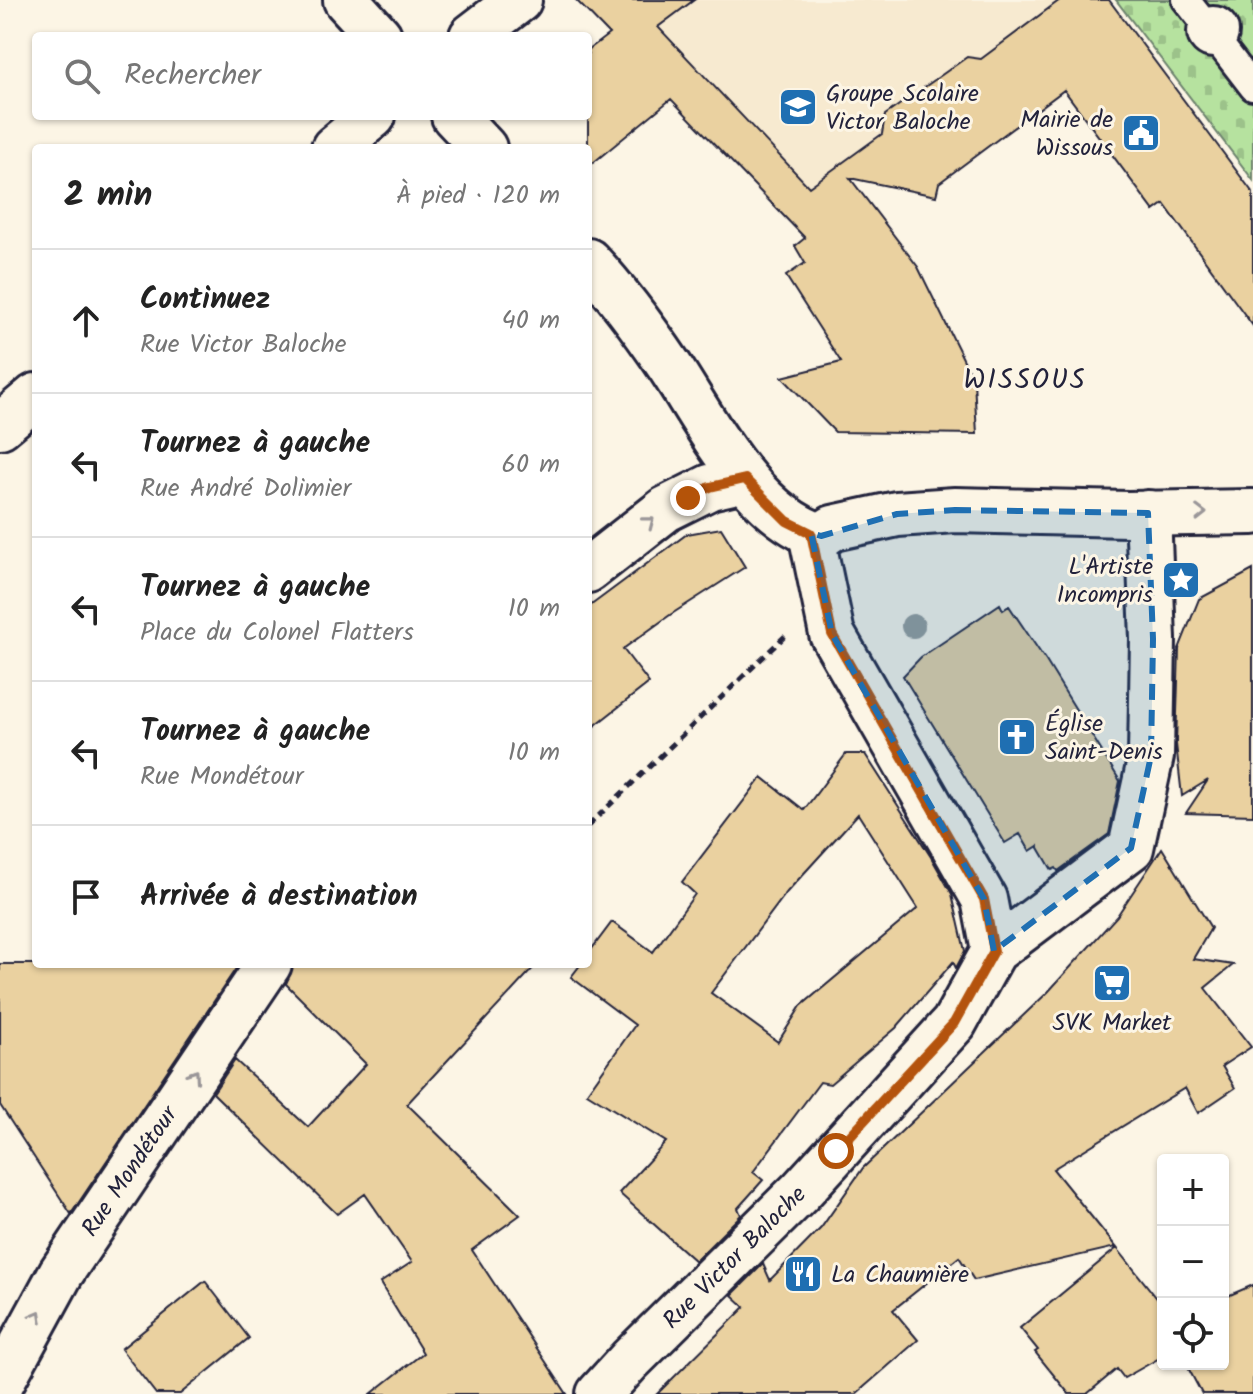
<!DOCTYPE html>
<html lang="fr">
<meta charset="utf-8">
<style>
body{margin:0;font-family:Kalam,sans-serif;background:#f2f2f2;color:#222}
.controls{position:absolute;right:24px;bottom:24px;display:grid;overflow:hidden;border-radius:8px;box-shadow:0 2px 6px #0004}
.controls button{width:72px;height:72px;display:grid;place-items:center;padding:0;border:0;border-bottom:2px solid #e0e0e0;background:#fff;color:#222;font:40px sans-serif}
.stop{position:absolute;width:24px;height:24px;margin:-18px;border:6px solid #b45309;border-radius:50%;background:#fff}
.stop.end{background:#b45309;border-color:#fff;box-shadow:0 2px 8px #0008}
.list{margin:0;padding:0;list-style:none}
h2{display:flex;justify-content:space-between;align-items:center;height:104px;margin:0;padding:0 32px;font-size:34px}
h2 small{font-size:26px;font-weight:400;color:#767676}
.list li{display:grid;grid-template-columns:52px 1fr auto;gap:24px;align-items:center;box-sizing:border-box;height:144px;padding:0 32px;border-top:2px solid #e0e0e0}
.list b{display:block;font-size:30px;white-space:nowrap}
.list p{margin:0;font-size:26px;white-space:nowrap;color:#767676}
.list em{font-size:26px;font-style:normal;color:#767676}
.icon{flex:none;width:44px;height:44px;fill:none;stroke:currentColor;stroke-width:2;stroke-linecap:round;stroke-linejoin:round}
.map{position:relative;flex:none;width:1253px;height:1394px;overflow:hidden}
.search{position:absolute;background:#fff;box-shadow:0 2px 6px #0004;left:32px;top:32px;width:560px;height:88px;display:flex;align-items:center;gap:20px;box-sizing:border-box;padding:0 28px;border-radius:8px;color:#767676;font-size:30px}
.panel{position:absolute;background:#fff;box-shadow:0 2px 6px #0004;left:32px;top:144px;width:560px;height:824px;border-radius:8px}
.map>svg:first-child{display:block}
</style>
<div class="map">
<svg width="1253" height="1394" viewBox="0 0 1253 1394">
<defs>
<pattern id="cemetery-stones" width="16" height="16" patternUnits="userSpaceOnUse" patternTransform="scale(2)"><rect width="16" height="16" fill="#b6e29f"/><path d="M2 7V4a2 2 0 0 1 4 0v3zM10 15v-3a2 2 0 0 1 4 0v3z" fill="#9cc28a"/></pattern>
</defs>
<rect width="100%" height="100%" fill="#fcf5e5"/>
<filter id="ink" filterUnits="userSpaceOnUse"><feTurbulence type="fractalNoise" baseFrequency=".0125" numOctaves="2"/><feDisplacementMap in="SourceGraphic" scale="16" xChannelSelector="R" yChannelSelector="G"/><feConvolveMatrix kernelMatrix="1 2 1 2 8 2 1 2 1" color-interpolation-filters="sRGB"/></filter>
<g filter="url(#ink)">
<path fill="#f7ead0" d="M 586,0 L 1060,0 L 778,210 Z"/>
<path fill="url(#cemetery-stones)" stroke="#6c826d" stroke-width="2" d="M 1116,0 L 1253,0 L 1253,180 Z"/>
<path fill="#ead1a0" stroke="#22223b" stroke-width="2" fill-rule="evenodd" d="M 576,0 L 694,0 L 658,27 L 809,187 L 882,134 L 885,115 L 967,57 L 981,59 L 1060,0 L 1109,0 L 1253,193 L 1253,326 L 1164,204 L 1154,211 L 1064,90 L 939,183 L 936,196 L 850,178 L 918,267 L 974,381 L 977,434 L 835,432 L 782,377 L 841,362 L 786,276 L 805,263 L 795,246 L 805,238 L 671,99 L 588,167 L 588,50 L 609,34 Z
M 721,528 L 745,567 L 670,615 L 623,649 L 649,683 L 588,731 L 588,604 L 590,606 L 687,534 Z
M 1253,570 L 1253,815 L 1186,813 L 1208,780 L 1182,796 L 1176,744 L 1179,649 L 1199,599 Z
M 1000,604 L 1003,610 L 1009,606 L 1046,661 L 1120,781 L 1109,834 L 1058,871 L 1056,868 L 1052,870 L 1038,846 L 1030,851 L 1020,834 L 1005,843 L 903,676 L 921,657 Z
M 846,754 L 865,754 L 931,857 L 952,894 L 965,951 L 956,968 L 953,962 L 896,1028 L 830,1084 L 820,1082 L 753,1172 L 763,1180 L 738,1208 L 741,1215 L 695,1261 L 619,1193 L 666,1142 L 587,1093 L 635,1025 L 571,977 L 581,964 L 588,964 L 588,954 L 612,922 L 653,952 L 695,894 L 682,882 L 762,777 L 804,810 ZM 858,814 L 918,908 L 801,1006 L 778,1042 L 711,993 L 787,892 Z
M 1162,848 L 1211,928 L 1193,959 L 1233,965 L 1205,988 L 1251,1047 L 1222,1066 L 1235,1088 L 1198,1113 L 1185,1088 L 1053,1169 L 1116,1247 L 974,1280 L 959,1257 L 893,1310 L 918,1340 L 856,1394 L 657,1394 L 745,1307 L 732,1295 L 763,1264 L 770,1280 L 821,1228 L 863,1168 L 1048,992 L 1117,916 Z
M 0,964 L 239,964 L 71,1214 L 0,1105 Z
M 294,964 L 537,964 L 407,1104 L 520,1215 L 472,1250 L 567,1394 L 371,1394 L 423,1353 L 380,1283 L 412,1262 L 365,1194 L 337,1214 L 213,1093 L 235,1060 L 308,1127 L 366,1064 L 286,984 Z
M 1117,1248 L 1163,1306 L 1163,1356 L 1124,1378 L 1117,1369 L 1087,1394 L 1069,1394 L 1035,1352 L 1038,1350 L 1020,1328 Z
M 205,1281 L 249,1338 L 180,1394 L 156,1394 L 121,1349 Z
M 1253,1285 L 1253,1394 L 1202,1394 L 1186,1364 L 1223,1364 L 1223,1298 Z"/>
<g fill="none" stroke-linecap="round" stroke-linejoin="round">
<defs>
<path id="lane" d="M 1186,0 L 1204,23
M1201 32a12 12 0 1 1 24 0a12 12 0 1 1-24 0Z
M 1219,43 L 1253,87"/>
<path id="street" d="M 472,36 L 519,0
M 811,533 L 832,634 L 984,899 L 994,951
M 599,1394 L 630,1360 L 800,1192 L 954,1023 L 994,951 L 1131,848 L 1151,756 L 1153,639 L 1148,513"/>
<path id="secondary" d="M 346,0 L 379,36
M 454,116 L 484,148
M 334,148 L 373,116
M 588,261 C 618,293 645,330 670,367 C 707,423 753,516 821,536 L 833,528 L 897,514 L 955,510 L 1128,514 L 1253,512
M 0,426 L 36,396
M 588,570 L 666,509 L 710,487 L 745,479
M 0,1385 L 61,1273 L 269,964"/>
</defs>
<use href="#lane" stroke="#22223b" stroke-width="32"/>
<use href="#street" stroke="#22223b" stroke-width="50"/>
<use href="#secondary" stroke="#22223b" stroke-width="50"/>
<path stroke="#22223b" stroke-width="5" stroke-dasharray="8 6" stroke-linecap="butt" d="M 588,826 L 785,636"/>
<use href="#lane" stroke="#fcf5e5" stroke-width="26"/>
<use href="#street" stroke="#fcf5e5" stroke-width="44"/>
<use href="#secondary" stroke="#fcf5e5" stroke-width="44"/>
</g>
<circle fill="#989b95" cx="913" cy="626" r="12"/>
<defs><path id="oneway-chevron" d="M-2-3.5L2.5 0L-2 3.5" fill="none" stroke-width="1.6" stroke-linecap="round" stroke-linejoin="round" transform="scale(2)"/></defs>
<g stroke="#9a9698">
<use href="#oneway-chevron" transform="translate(1201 513) rotate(-1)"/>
<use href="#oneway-chevron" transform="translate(649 522) rotate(-38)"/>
<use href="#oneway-chevron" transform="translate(194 1075) rotate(-56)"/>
<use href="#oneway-chevron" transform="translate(37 1316) rotate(-61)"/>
</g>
</g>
<g fill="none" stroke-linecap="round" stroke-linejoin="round" filter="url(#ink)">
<path stroke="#b45309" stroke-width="10" d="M 688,498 L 710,487 L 745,479 L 787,521 L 811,533 L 832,634 L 984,899 L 994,951 L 954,1023 L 836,1151"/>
</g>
<path fill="#1f6fb2" fill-opacity="0.2" stroke="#1f6fb2" stroke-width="6" stroke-dasharray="16 10" stroke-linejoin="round" d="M 955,510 L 1148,513 L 1153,639 L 1151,756 L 1131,848 L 994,951 L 984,899 L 832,634 L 811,533 L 821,536 L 897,514 Z"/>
<defs>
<symbol id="school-square" viewBox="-11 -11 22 22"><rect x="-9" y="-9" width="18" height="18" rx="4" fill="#1f6fb2" stroke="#fcf5e5"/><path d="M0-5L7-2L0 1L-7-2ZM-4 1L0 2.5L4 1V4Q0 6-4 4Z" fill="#fff"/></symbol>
<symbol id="civic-square" viewBox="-11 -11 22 22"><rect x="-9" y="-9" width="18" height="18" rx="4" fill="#1f6fb2" stroke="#fcf5e5"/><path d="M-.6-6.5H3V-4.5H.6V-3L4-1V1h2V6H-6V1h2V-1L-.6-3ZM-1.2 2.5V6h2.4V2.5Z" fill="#fff"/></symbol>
<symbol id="sight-square" viewBox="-11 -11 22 22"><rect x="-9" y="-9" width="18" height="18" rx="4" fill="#1f6fb2" stroke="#fcf5e5"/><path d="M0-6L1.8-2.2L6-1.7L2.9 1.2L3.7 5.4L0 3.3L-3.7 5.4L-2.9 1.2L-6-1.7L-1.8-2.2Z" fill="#fff"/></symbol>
<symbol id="church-square" viewBox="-11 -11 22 22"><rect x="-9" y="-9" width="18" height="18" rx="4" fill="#1f6fb2" stroke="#fcf5e5"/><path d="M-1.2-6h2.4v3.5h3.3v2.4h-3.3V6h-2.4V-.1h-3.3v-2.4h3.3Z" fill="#fff"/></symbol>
<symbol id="supermarket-square" viewBox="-11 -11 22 22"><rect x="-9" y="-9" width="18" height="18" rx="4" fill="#1f6fb2" stroke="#fcf5e5"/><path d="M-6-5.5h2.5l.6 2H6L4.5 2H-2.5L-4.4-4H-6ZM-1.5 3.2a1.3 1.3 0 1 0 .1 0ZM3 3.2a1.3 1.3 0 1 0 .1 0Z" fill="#fff"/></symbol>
<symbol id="restaurant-square" viewBox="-11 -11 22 22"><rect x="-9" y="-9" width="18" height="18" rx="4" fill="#1f6fb2" stroke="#fcf5e5"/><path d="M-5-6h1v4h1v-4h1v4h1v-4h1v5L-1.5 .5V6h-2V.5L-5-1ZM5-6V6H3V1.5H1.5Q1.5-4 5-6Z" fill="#fff"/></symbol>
</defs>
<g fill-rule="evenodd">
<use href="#school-square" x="776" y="85" width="44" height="44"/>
<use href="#civic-square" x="1119" y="111" width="44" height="44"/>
<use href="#sight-square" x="1159" y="558" width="44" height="44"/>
<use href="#church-square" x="995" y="715" width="44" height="44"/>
<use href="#supermarket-square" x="1090" y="961" width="44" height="44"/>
<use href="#restaurant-square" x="781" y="1252" width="44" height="44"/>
</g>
<g text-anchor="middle" stroke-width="6" stroke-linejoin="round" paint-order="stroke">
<g font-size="24" fill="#22223b" stroke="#fcf5e5" text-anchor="start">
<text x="826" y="101">Groupe Scolaire<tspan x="826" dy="28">Victor Baloche</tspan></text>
<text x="1113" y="127" text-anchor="end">Mairie de<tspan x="1113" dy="28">Wissous</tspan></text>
<text x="1153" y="574" text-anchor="end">L'Artiste<tspan x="1153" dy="28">Incompris</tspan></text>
<text x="1045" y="731">Église<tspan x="1045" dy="28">Saint-Denis</tspan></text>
<text x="1112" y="1030" text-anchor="middle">SVK Market</text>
<text x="831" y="1282">La Chaumière</text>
</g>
<g font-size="24" fill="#22223b" stroke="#fcf5e5">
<text transform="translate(129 1171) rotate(-56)" y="8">Rue Mondétour</text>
<text transform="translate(734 1257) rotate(-45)" y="8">Rue Victor Baloche</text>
</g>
<g font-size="28" letter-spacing="2" fill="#22223b" stroke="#fcf5e5">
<text x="1025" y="388">WISSOUS</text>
</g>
</g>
</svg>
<div class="controls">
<button>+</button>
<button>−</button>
<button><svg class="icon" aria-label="locate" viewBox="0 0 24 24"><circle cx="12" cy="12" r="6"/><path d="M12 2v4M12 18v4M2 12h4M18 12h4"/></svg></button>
</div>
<div class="stop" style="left:836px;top:1151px"></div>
<div class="stop end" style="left:688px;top:498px"></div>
<div class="search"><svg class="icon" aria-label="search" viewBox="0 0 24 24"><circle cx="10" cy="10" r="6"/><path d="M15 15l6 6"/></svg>Rechercher</div>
<section class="panel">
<h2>2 min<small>À pied · 120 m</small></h2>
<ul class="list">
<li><svg class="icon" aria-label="ahead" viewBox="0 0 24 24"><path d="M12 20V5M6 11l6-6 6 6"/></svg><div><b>Continuez</b><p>Rue Victor Baloche</p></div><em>40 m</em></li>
<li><svg class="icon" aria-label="left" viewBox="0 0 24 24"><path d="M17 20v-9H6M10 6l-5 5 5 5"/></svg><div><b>Tournez à gauche</b><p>Rue André Dolimier</p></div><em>60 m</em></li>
<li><svg class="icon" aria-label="left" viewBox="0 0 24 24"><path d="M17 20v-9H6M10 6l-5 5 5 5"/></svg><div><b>Tournez à gauche</b><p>Place du Colonel Flatters</p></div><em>10 m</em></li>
<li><svg class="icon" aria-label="left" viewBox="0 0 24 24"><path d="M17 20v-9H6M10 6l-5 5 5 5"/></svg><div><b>Tournez à gauche</b><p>Rue Mondétour</p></div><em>10 m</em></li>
<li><svg class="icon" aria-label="arrive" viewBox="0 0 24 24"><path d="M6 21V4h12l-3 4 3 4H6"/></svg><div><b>Arrivée à destination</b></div></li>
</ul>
</section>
</div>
